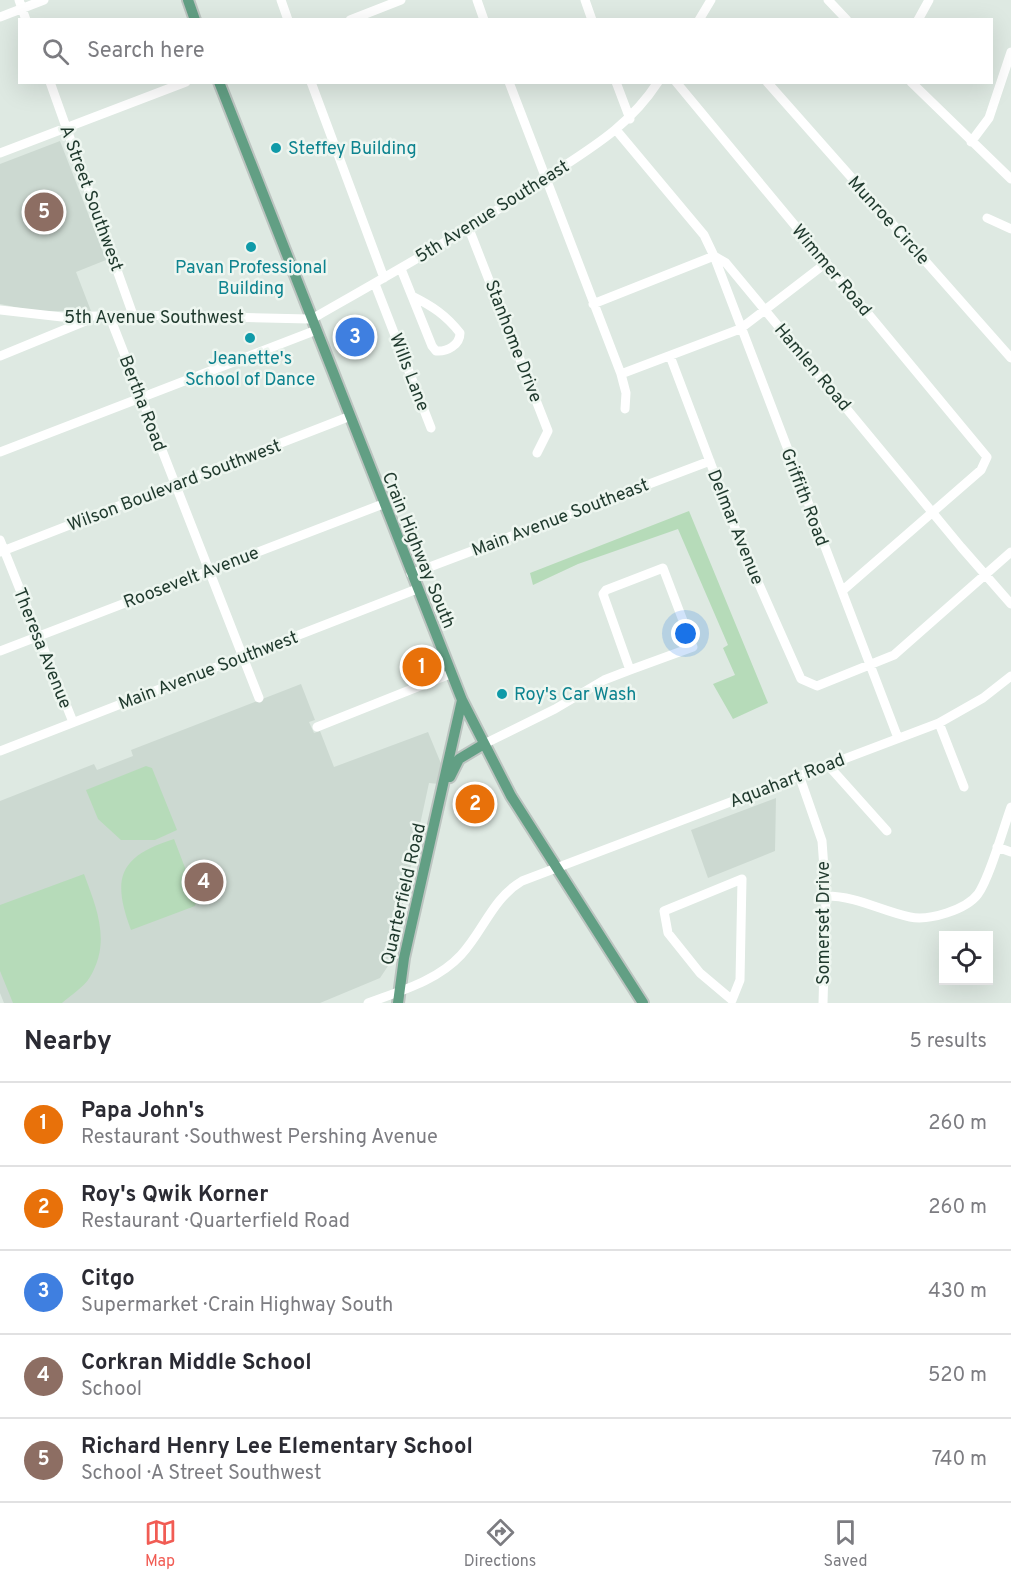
<!DOCTYPE html>
<meta charset="utf-8">
<style>
body{margin:0;font-family:Overpass,sans-serif;background:#f2f2f3;color:#2b2b33}
.controls{position:absolute;right:18px;bottom:18px;display:grid;overflow:hidden;border-radius:0px;box-shadow:0 6px 24px #0002}
.controls button{width:54px;height:54px;display:grid;place-items:center;padding:0;border:0;border-bottom:2px solid #e1e1e2;background:#fff;color:#2b2b33;font:30px sans-serif}
.you{position:absolute;left:686px;top:634px;width:21px;height:21px;margin:-15px;border:4px solid #fff;border-radius:50%;background:#1a73e8;box-shadow:0 0 0 9px #1a73e833}
.badge{display:grid;place-items:center;width:39px;height:39px;border-radius:50%;background:#f15c54;color:#fff;font-size:20px;font-weight:700}
.pin{position:absolute;translate:-50% -50%;border:3px solid #fff;box-shadow:0 2px 6px #0006}
.list{margin:0;padding:0;list-style:none}
h2{display:flex;justify-content:space-between;align-items:center;height:78px;margin:0;padding:0 24px;font-size:26px}
h2 small{font-size:20px;font-weight:400;color:#7c7c81}
.list li{display:grid;grid-template-columns:39px 1fr auto;gap:18px;align-items:center;box-sizing:border-box;height:84px;padding:0 24px;border-top:2px solid #e1e1e2}
.list b{display:block;font-size:22px;white-space:nowrap}
.list p{margin:0;font-size:20px;white-space:nowrap;color:#7c7c81}
.list em{font-size:20px;font-style:normal;color:#7c7c81}
.icon{flex:none;width:33px;height:33px;fill:none;stroke:currentColor;stroke-width:2;stroke-linecap:round;stroke-linejoin:round}
.map{position:relative;flex:none;width:1011px;height:1003px;overflow:hidden}
.search{position:absolute;background:#fff;box-shadow:0 6px 24px #0002;left:18px;right:18px;top:18px;height:66px;display:flex;align-items:center;gap:15px;box-sizing:border-box;padding:0 21px;border-radius:0px;color:#7c7c81;font-size:22px}
.sheet{height:498px;background:#fff}
nav{display:flex;justify-content:space-around;align-items:center;box-sizing:border-box;height:84px;border-top:2px solid #e1e1e2;background:#fff;font-size:16px;color:#7c7c81}
nav a{display:grid;justify-items:center;gap:3px}
nav .on{color:#f15c54}
.map>svg:first-child{display:block}
</style>
<div class="map">
<svg width="1011" height="1003" viewBox="0 0 1011 1003">
<rect width="100%" height="100%" fill="#dee9e2"/>
<path fill="#ccd9d1" d="M 60,141 L 106,260 L 76,272 L 91,311 L 35,311 L 0,304 L 0,164 Z
M 301,684 L 315,720 L 309,722 L 314,733 L 320,731 L 334,767 L 428,732 L 442,766 L 438,784 L 429,783 L 390,963 L 380,978 L 320,1003 L 4,1003 L 0,993 L 0,801 L 94,764 L 97,770 L 133,756 L 131,750 Z
M 776,798 L 775,851 L 708,878 L 691,830 Z"/>
<path fill="#b6dbb9" d="M 689,511 L 768,703 L 733,719 L 713,684 L 735,675 L 723,648 L 728,645 L 678,529 L 578,564 L 533,585 L 530,573 Z
M 146,766 L 152,768 L 177,830 L 155,840 L 121,840 L 98,819 L 86,790 Z
M 174,839 L 197,899 L 195,906 L 131,930 C 111,877 120,856 174,839 Z
M 84,874 C 97,909 111,942 90,977 C 84,987 71,995 62,1003 L 13,1003 L 0,971 L 0,905 Z"/>
<g fill="none" stroke-linecap="round" stroke-linejoin="round">
<defs>
<path id="major" d="M 188,0 L 195,20
M 219,82 L 462,700 L 511,796 L 643,1003
M 450,777 L 459,759 L 484,744
M 398,1003 L 404,958 L 462,700"/>
</defs>
<use href="#major" stroke="#bcc4c0" stroke-width="14"/>
<path stroke="#fff" stroke-width="9" d="M 19,0 L 26,20
M 281,0 L 288,20
M 477,0 L 484,20
M 585,0 L 592,20
M 828,0 L 847,20
M 0,17 L 44,0
M 350,20 L 401,0
M 699,20 L 711,0
M 918,20 L 929,0
M 50,82 L 133,315
M 311,82 L 384,278
M 509,82 L 621,374 L 626,393 L 625,409
M 616,82 L 630,119
M 676,82 L 987,457 L 981,470 L 842,591
M 767,82 L 1011,358
M 911,82 L 1011,179
M 617,131 L 704,235 L 714,256 L 726,263 L 961,547 L 1011,604
M 971,142 L 989,118 L 1011,52
M 0,153 L 186,82
M 987,218 L 1011,229
M 469,229 L 548,431 L 537,453
M 401,269 L 432,346 L 436,351 C 447,352 460,345 460,333 C 446,315 432,306 412,296
M 375,284 L 431,428
M 593,304 L 714,256 L 898,738
M 0,310 L 62,317 L 133,315 L 309,319 L 317,316 C 394,272 471,229 544,179 C 589,149 628,128 658,82
M 113,316 L 113,325 L 259,698
M 0,356 L 88,320
M 670,356 L 742,546 L 801,679 L 817,686 L 894,655 L 1011,552
M 621,374 L 740,329 L 826,263
M 0,452 L 314,331
M 0,540 L 73,722
M 0,552 L 348,417
M 411,574 L 710,461
M 0,651 L 383,504
M 939,723 L 964,787
M 317,727 L 450,674
M 484,744 L 555,709 L 604,680 L 630,670 L 603,594 L 606,590 L 663,568 L 693,647 L 630,670
M 0,751 L 417,589
M 827,764 L 887,831
M 799,775 L 822,841 L 826,896 L 823,1003
M 997,847 L 1011,852
M 742,879 L 740,980 L 732,1000 L 700,973 L 668,933 L 664,911 Z
M 826,896 C 857,896 881,911 910,917 C 929,921 966,910 978,894 C 990,877 1003,829 1011,807
M 368,1003 C 400,991 437,981 461,955 C 484,930 492,899 522,881 L 939,723 L 983,698 L 1011,676"/>
<use href="#major" stroke="#629f84" stroke-width="10"/>
</g>
<g fill="#0f9aa8" stroke="#eef6f0" stroke-width="2">
<circle cx="276" cy="148" r="6"/>
<circle cx="251" cy="247" r="6"/>
<circle cx="250" cy="338" r="6"/>
<circle cx="502" cy="694" r="6"/>
</g>
<g text-anchor="middle" stroke-width="5" stroke-linejoin="round" paint-order="stroke">
<g font-size="18" fill="#0d838f" stroke="#eef6f0" text-anchor="start">
<text x="288" y="154">Steffey Building</text>
<text x="251" y="273" text-anchor="middle">Pavan Professional<tspan x="251" dy="21">Building</tspan></text>
<text x="250" y="364" text-anchor="middle">Jeanette's<tspan x="250" dy="21">School of Dance</tspan></text>
<text x="514" y="700">Roy's Car Wash</text>
</g>
<g font-size="18" fill="#1f392d" stroke="#eef6f0">
<text transform="translate(92 198) rotate(70)" y="6">A Street Southwest</text>
<text transform="translate(492 211) rotate(-32)" y="6">5th Avenue Southeast</text>
<text transform="translate(889 220) rotate(48)" y="6">Munroe Circle</text>
<text transform="translate(832 270) rotate(50)" y="6">Wimmer Road</text>
<text x="154" y="323">5th Avenue Southwest</text>
<text transform="translate(514 341) rotate(69)" y="6">Stanhome Drive</text>
<text transform="translate(813 367) rotate(50)" y="6">Hamlen Road</text>
<text transform="translate(410 372) rotate(69)" y="6">Wills Lane</text>
<text transform="translate(143 403) rotate(69)" y="6">Bertha Road</text>
<text transform="translate(174 485) rotate(-21)" y="6">Wilson Boulevard Southwest</text>
<text transform="translate(805 497) rotate(69)" y="6">Griffith Road</text>
<text transform="translate(560 517) rotate(-21)" y="6">Main Avenue Southeast</text>
<text transform="translate(736 527) rotate(68)" y="6">Delmar Avenue</text>
<text transform="translate(419 550) rotate(68)" y="6">Crain Highway South</text>
<text transform="translate(191 577) rotate(-21)" y="6">Roosevelt Avenue</text>
<text transform="translate(43 648) rotate(68)" y="6">Theresa Avenue</text>
<text transform="translate(208 670) rotate(-21)" y="6">Main Avenue Southwest</text>
<text transform="translate(787 780) rotate(-21)" y="6">Aquahart Road</text>
<text transform="translate(403 894) rotate(-77)" y="6">Quarterfield Road</text>
<text transform="translate(823 923) rotate(-90)" y="6">Somerset Drive</text>
</g>
</g>
</svg>
<div class="controls">
<button><svg class="icon" aria-label="locate" viewBox="0 0 24 24"><circle cx="12" cy="12" r="6"/><path d="M12 2v4M12 18v4M2 12h4M18 12h4"/></svg></button>
</div>
<div class="you"></div>
<div class="pin badge" style="left:422px;top:667px;background:#e8710a">1</div>
<div class="pin badge" style="left:475px;top:804px;background:#e8710a">2</div>
<div class="pin badge" style="left:355px;top:337px;background:#3f7fe0">3</div>
<div class="pin badge" style="left:204px;top:882px;background:#8d6e63">4</div>
<div class="pin badge" style="left:44px;top:212px;background:#8d6e63">5</div>
<div class="search"><svg class="icon" aria-label="search" viewBox="0 0 24 24"><circle cx="10" cy="10" r="6"/><path d="M15 15l6 6"/></svg>Search here</div>
</div>
<section class="sheet">
<h2>Nearby<small>5 results</small></h2>
<ul class="list">
<li><span class="badge" style="background:#e8710a">1</span><div><b>Papa John's</b><p>Restaurant · Southwest Pershing Avenue</p></div><em>260 m</em></li>
<li><span class="badge" style="background:#e8710a">2</span><div><b>Roy's Qwik Korner</b><p>Restaurant · Quarterfield Road</p></div><em>260 m</em></li>
<li><span class="badge" style="background:#3f7fe0">3</span><div><b>Citgo</b><p>Supermarket · Crain Highway South</p></div><em>430 m</em></li>
<li><span class="badge" style="background:#8d6e63">4</span><div><b>Corkran Middle School</b><p>School</p></div><em>520 m</em></li>
<li><span class="badge" style="background:#8d6e63">5</span><div><b>Richard Henry Lee Elementary School</b><p>School · A Street Southwest</p></div><em>740 m</em></li>
</ul>
</section>
<nav>
<a class="on"><svg class="icon" aria-label="map" viewBox="0 0 24 24"><path d="M3 6l6-2 6 2 6-2v14l-6 2-6-2-6 2zM9 4v14M15 6v14"/></svg>Map</a>
<a><svg class="icon" aria-label="directions" viewBox="0 0 24 24"><path d="M12 3l9 9-9 9-9-9zM9 14v-3h6M13 9l2 2-2 2"/></svg>Directions</a>
<a><svg class="icon" aria-label="saved" viewBox="0 0 24 24"><path d="M7 4h10v16l-5-4-5 4z"/></svg>Saved</a>
</nav>
